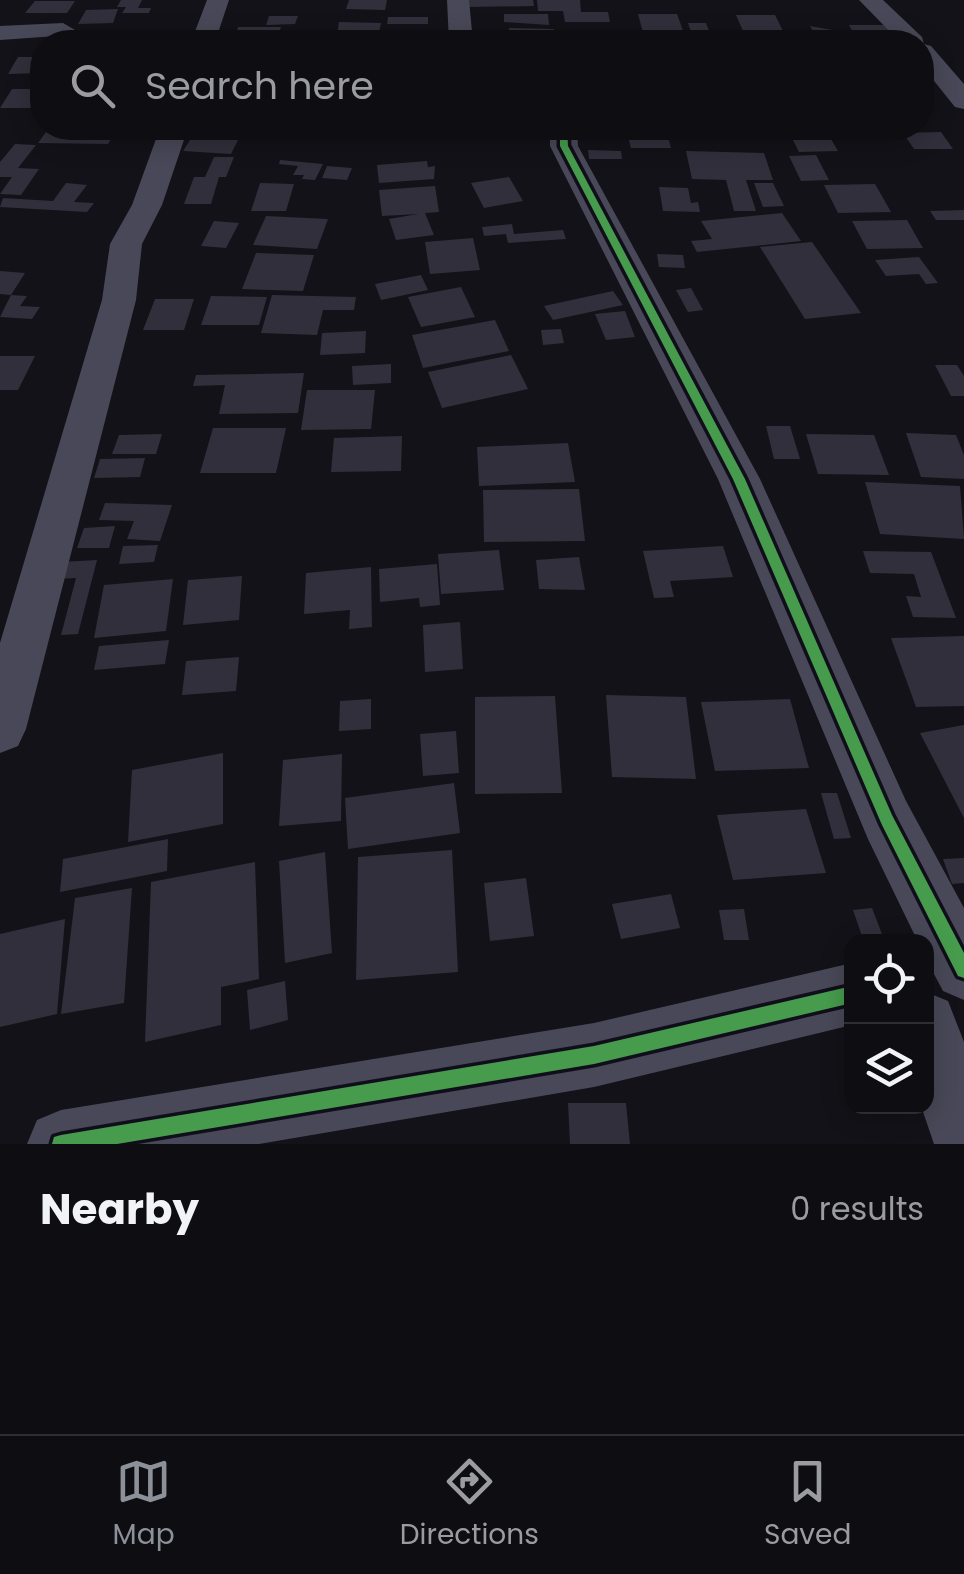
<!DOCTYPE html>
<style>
body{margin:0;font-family:Poppins,sans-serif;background:#17171b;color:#f1f3f6}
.controls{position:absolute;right:30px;bottom:30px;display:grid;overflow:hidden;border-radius:20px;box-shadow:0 5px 25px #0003}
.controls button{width:90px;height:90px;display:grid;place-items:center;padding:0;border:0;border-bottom:2px solid #2e2e32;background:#0e0e12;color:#f1f3f6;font:50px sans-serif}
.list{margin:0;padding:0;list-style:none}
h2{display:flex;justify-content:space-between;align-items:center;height:130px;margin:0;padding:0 40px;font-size:42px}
h2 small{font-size:32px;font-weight:400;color:#9b9c9f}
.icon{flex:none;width:55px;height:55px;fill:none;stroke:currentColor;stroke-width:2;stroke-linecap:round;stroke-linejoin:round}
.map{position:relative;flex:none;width:964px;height:1144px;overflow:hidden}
.search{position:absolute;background:#0e0e12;box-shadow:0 5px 25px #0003;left:30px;right:30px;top:30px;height:110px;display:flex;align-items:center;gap:25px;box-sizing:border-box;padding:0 35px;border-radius:40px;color:#9b9c9f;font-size:38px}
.sheet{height:290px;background:#0e0e12}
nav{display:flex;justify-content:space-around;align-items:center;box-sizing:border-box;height:140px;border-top:2px solid #2e2e32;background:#0e0e12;font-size:28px;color:#9b9c9f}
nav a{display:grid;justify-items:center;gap:5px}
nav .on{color:#8c9099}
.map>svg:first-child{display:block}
</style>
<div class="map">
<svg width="964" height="1144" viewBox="0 0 964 1144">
<rect width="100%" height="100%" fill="#131218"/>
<path fill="#312f3b" d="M 121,0 L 142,0 L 138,8 L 151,8 L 149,13 L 122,13 L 126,7 L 117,7 Z
M 349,0 L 387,0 L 385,10 L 346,9 Z
M 467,0 L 533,0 L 534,6 L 467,7 Z
M 537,0 L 580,0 L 581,12 L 608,12 L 610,22 L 565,22 L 563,11 L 538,11 Z
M 35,1 L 75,1 L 67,13 L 25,13 Z
M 118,9 L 113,23 L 78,24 L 86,10 Z
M 504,14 L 548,14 L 549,25 L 504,22 Z
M 638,14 L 677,14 L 685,36 L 644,36 Z
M 736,15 L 775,15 L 783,31 L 743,31 Z
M 269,16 L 298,16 L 295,24 L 266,25 Z
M 388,17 L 428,17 L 428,24 L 387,24 Z
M 339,22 L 381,23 L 377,42 L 336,42 Z
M 688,23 L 706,23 L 712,38 L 693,38 Z
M 849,25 L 887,25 L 897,41 L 858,41 Z
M 810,26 L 838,31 L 845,42 L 819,42 Z
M 238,27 L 281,27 L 276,42 L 233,42 Z
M 509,28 L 554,29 L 555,42 L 509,42 Z
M 557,32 L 590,32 L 591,42 L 558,42 Z
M 18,57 L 42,57 L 42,73 L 8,74 Z
M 12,89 L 42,89 L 42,108 L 0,108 Z
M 49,128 L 118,128 L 108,144 L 38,143 Z
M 274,128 L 305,128 L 301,139 L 270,139 Z
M 615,128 L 670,128 L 672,134 L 617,134 Z
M 789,132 L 827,132 L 838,151 L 799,152 Z
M 941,132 L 953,149 L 914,149 L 903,133 Z
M 194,134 L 240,136 L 231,154 L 183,151 Z
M 628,137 L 668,137 L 671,148 L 631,148 Z
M 15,144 L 36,145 L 18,168 L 39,169 L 21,195 L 0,194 L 12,177 L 0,177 L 0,162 Z
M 588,150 L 621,151 L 622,159 L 589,159 Z
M 686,151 L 764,153 L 773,180 L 746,180 L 756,211 L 734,211 L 726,180 L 692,179 Z
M 816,155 L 829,180 L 801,181 L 789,156 Z
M 214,157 L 234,157 L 226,177 L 219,177 L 211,204 L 184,204 L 194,177 L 205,177 Z
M 280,160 L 323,164 L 315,180 L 302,179 L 304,175 L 293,175 L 298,166 L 279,164 Z
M 427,161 L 428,167 L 435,166 L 434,179 L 379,183 L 377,165 Z
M 327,166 L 352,168 L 347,180 L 322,178 Z
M 509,177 L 523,201 L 484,208 L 471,183 Z
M 66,183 L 87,185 L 74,202 L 94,203 L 87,212 L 0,207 L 3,198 L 53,201 Z
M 260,183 L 294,184 L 286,211 L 251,211 Z
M 754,183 L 773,183 L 784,206 L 763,207 Z
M 875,184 L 891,212 L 838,213 L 824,185 Z
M 435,186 L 439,212 L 425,213 L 434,235 L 396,240 L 389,219 L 418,214 L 382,216 L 379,190 Z
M 659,187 L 688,188 L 691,203 L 698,202 L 700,212 L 663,211 Z
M 964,210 L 964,220 L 936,220 L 930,211 Z
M 782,213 L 801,241 L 697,252 L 691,241 L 712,239 L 701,221 Z
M 266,216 L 328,219 L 317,249 L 253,245 Z
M 907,220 L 923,248 L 867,249 L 852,221 Z
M 214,221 L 239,223 L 226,248 L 201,246 Z
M 512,224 L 514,234 L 563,230 L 566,239 L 508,243 L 506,234 L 484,236 L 482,227 Z
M 473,238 L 480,270 L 430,274 L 425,242 Z
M 812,242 L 861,313 L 805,319 L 760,247 Z
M 256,253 L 314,255 L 303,291 L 242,289 Z
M 657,254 L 683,255 L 685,268 L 659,267 Z
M 919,257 L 938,283 L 926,284 L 919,274 L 886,276 L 875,260 Z
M 0,271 L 25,273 L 11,295 L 0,294 Z
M 421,275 L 428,290 L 381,300 L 375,284 Z
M 461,287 L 475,317 L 421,327 L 408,297 Z
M 691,288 L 703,310 L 688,312 L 676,290 Z
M 613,291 L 623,305 L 553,320 L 544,306 Z
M 11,295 L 27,296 L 20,306 L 40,307 L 32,319 L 0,317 Z
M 272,295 L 356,297 L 354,310 L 323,310 L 317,335 L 261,333 Z
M 211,296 L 267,297 L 259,325 L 201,325 Z
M 155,299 L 194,299 L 184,330 L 143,330 Z
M 625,311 L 635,337 L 606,340 L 595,314 Z
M 495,320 L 509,351 L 423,368 L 412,335 Z
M 561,329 L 564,343 L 543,345 L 541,330 Z
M 366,331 L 365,353 L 320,355 L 322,333 Z
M 511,355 L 528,389 L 442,408 L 428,372 Z
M 0,356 L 35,356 L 18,390 L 0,390 Z
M 391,364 L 391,383 L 353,385 L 352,366 Z
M 935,365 L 957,365 L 964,376 L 964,396 L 951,396 Z
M 304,373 L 298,413 L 219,414 L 225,385 L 193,386 L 196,375 Z
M 307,390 L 375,390 L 371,429 L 301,430 Z
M 766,426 L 790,426 L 800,459 L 774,459 Z
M 213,428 L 286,428 L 276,473 L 200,473 Z
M 906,433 L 956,435 L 964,455 L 964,479 L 921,477 Z
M 162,434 L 156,454 L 112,454 L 119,435 Z
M 806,434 L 874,435 L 889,475 L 818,474 Z
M 402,436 L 401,471 L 331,472 L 334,438 Z
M 568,443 L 575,482 L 479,486 L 477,447 Z
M 145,458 L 140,477 L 94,478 L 100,459 Z
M 865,482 L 960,486 L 964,539 L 880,534 Z
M 579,489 L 585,541 L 484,542 L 483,490 Z
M 105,503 L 172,505 L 160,541 L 127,539 L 134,521 L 99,520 Z
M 115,526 L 109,548 L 77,548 L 84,528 Z
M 158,545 L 154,562 L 119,564 L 123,546 Z
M 723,546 L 733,577 L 670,581 L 674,597 L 654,598 L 643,551 Z
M 499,550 L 504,590 L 441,594 L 438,554 Z
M 863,551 L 931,552 L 956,618 L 913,617 L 906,596 L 921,597 L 914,574 L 870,573 Z
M 579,557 L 585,590 L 539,589 L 536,560 Z
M 97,560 L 78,634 L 61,635 L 76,578 L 56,579 L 61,562 Z
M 437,564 L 440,605 L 420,607 L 419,598 L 380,602 L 379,569 Z
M 371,567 L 372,627 L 349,629 L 350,610 L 304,614 L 306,573 Z
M 242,576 L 239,620 L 183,625 L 188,580 Z
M 173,579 L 166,631 L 94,638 L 104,585 Z
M 460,622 L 463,669 L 425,672 L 423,625 Z
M 964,636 L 964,706 L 916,707 L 891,638 Z
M 169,640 L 165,664 L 94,670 L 99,646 Z
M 239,657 L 236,691 L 182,695 L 186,661 Z
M 606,695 L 686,697 L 696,779 L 612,777 Z
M 555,696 L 562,793 L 475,794 L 475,697 Z
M 371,699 L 371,729 L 339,731 L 340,701 Z
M 790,699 L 809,768 L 715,771 L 701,702 Z
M 964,725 L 964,818 L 920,733 Z
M 456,731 L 459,773 L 423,776 L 420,734 Z
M 223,753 L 223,824 L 128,842 L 132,770 Z
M 342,754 L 341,821 L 279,826 L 283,760 Z
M 454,783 L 460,833 L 348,849 L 345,798 Z
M 821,793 L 837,793 L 851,838 L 834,839 Z
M 806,809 L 826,873 L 733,880 L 717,815 Z
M 168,839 L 167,871 L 60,892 L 63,859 Z
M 452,850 L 458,972 L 356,980 L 358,857 Z
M 325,852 L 332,953 L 285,963 L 279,861 Z
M 964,858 L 964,883 L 952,884 L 943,859 Z
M 255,862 L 259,979 L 221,987 L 221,1025 L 145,1042 L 151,882 Z
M 526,878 L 534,936 L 490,941 L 484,883 Z
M 132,888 L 124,1003 L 61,1014 L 75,898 Z
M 671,894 L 680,928 L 621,939 L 612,904 Z
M 872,908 L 885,942 L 864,942 L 853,910 Z
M 744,909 L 749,940 L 724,940 L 719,910 Z
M 65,919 L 57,1014 L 0,1027 L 0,934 Z
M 285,981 L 288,1020 L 250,1030 L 247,990 Z
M 568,1103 L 626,1103 L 630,1144 L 570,1144 Z"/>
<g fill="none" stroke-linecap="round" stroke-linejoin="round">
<path fill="#494858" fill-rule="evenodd" d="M 207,0 L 229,0 L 215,42 L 191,42 Z
M 447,0 L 469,0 L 473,42 L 449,42 Z
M 859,0 L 883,0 L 922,37 L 924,44 L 931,46 L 964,84 L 964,109 L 955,107 L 922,66 L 922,42 L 900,42 Z
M 63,23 L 75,30 L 71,35 L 0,40 L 0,26 Z
M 160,128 L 188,128 L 162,205 L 142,244 L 136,300 L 26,729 L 18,746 L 0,753 L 0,643 L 102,300 L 110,244 L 132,205 Z
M 550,128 L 577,128 L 578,146 L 760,479 L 906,801 L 964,908 L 964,1000 L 943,991 L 926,959 L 926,942 L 918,942 L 868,839 L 718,479 L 550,146 Z
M 852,963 L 852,1025 L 594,1087 L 259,1144 L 27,1144 L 37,1120 L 61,1110 L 594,1023 Z
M 926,992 L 948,1001 L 964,1042 L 964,1144 L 934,1144 L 921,1106 L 926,1106 Z"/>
<defs>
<path id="cycleway" d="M 560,128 L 567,128 L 568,146 L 745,479 L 892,815 L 964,953 L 964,978 L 958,976 L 882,825 L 733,479 L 560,146 Z
M 852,986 L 852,1003 L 594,1064 L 117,1144 L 52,1144 L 54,1137 L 61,1135 L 594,1046 Z"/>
</defs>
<use href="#cycleway" stroke="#110e1c" stroke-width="7"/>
<use href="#cycleway" fill="#469c4c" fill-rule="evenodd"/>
</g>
</svg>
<div class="controls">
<button><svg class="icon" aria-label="locate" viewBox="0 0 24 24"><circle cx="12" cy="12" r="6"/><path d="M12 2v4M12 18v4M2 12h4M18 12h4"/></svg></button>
<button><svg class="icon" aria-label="layers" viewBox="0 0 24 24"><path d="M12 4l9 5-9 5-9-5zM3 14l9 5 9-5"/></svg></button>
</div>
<div class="search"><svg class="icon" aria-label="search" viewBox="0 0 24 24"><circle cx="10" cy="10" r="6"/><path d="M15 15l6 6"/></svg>Search here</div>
</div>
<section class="sheet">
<h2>Nearby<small>0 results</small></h2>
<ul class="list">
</ul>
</section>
<nav>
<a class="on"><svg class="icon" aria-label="map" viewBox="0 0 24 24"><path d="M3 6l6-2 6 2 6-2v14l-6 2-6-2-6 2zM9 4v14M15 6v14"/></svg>Map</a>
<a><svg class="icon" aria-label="directions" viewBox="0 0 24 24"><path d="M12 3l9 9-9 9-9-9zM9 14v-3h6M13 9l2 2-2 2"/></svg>Directions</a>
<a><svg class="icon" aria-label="saved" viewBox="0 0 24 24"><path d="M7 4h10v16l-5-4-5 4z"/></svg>Saved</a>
</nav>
